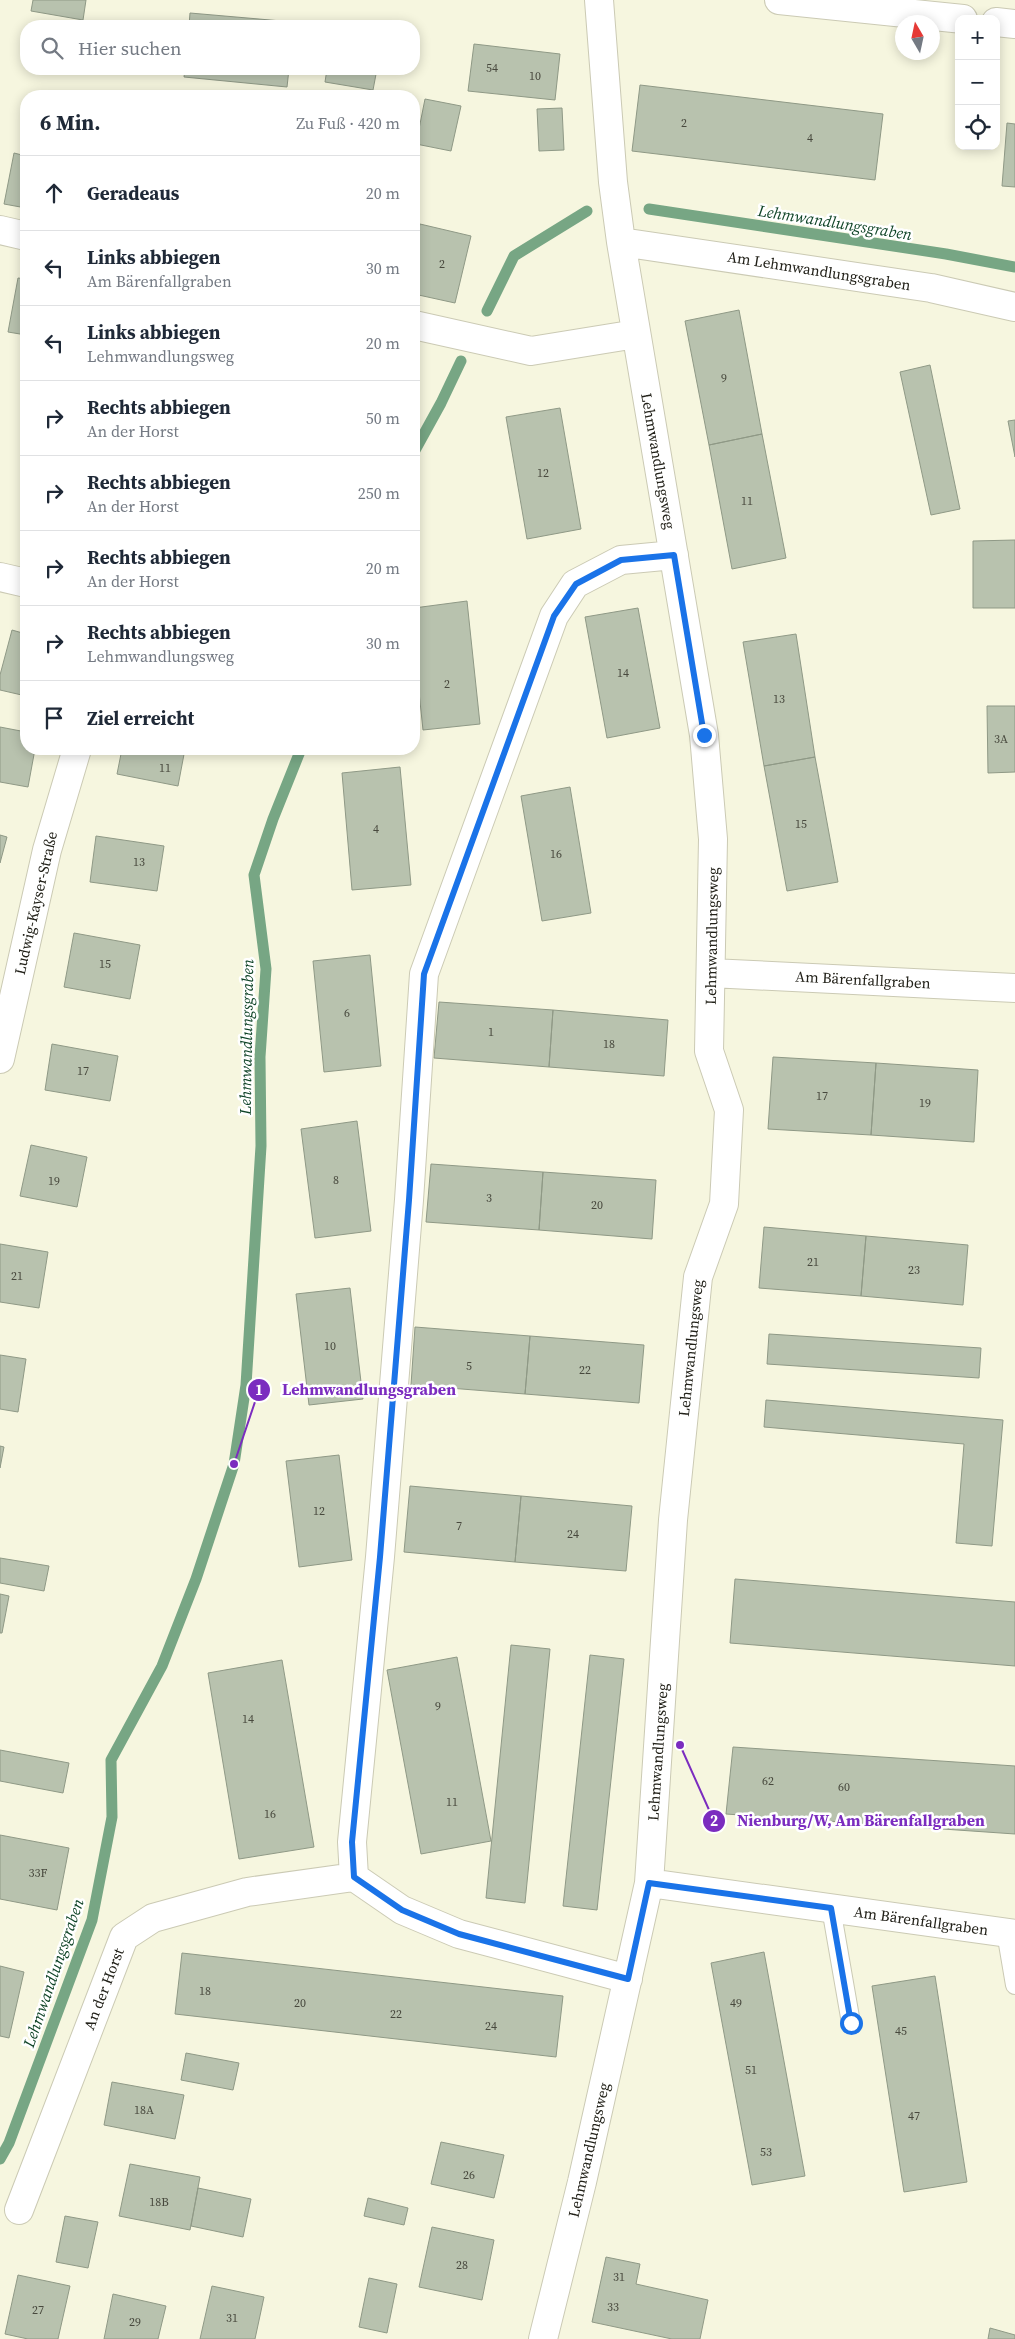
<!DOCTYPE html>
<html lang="de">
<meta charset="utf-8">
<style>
body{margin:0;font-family:"Source Serif 4",serif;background:#f2f2f3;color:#1f2937}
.controls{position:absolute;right:15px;top:15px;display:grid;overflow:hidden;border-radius:10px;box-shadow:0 2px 12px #0003}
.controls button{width:45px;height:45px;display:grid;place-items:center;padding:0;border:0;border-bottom:1px solid #e0e1e3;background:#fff;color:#1f2937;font:25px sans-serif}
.compass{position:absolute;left:895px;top:15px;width:45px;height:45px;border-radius:50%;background:#fff;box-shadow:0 2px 12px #0003;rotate:351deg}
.stop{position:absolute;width:15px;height:15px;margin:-11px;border:4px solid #1a73e8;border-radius:50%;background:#fff}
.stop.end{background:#1a73e8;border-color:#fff;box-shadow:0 1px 5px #0008}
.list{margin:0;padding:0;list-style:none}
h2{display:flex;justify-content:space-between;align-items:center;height:65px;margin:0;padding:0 20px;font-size:21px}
h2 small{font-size:16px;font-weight:400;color:#747a83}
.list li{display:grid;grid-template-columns:32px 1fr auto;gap:15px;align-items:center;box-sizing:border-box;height:75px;padding:0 20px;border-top:1px solid #e0e1e3}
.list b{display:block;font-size:19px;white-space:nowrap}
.list p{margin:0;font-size:16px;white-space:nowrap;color:#747a83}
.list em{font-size:16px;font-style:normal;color:#747a83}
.icon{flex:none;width:28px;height:28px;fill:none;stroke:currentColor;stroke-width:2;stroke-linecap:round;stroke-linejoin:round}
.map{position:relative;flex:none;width:1015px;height:2339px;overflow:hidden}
.search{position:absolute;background:#fff;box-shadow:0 2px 12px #0003;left:20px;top:20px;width:400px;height:55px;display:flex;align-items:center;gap:12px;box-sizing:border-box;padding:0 18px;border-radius:20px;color:#747a83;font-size:19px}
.panel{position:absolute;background:#fff;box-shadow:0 2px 12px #0003;left:20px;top:90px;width:400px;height:665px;border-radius:20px}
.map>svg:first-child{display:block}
</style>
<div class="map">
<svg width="1015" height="2339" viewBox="0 0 1015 2339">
<rect width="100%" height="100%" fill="#f6f6df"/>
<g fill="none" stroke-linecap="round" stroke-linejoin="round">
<path stroke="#77a684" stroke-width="11" d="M 649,209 L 946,254 L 1015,267
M 487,311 L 514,256 L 587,211
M 414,452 L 441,403 L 461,361
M 0,2159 L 9,2143 L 92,1920 L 112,1817 L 111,1760 L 162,1666 L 196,1579 L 234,1464 L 246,1385 L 261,1146 L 260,1057 L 266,969 L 254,875 L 273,819 L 301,749"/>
</g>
<path fill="#b8c2ae" stroke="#8f9986" d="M 33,0 L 86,0 L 83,20 L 31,11 Z
M 190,13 L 293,22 L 293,26 L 189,26 Z
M 474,44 L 560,54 L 555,100 L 468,91 Z
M 185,69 L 289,69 L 287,87 L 184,77 Z
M 327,69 L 377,69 L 373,90 L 325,82 Z
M 640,85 L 883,114 L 875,180 L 632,151 Z
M 425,99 L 461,106 L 451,151 L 416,144 Z
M 562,108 L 564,150 L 539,151 L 537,109 Z
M 1007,123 L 1015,124 L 1015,187 L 1002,186 Z
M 14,153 L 26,156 L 26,208 L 4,204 Z
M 420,224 L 471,236 L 455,303 L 414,294 L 414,253 Z
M 18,278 L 26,279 L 26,335 L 8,332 Z
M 739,310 L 762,434 L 709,445 L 685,321 Z
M 930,365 L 960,509 L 931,515 L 900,372 Z
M 560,408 L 581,529 L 527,539 L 506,417 Z
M 1015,420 L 1015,457 L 1008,421 Z
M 762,434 L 786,558 L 732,569 L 709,445 Z
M 1015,540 L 1015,608 L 973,608 L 973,541 Z
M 467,601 L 480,724 L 423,730 L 414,645 L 414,608 Z
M 638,608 L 660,728 L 607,738 L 585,617 Z
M 12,630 L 26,634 L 26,696 L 0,690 L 0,675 Z
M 796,634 L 815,757 L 764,766 L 743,642 Z
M 987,706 L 1015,706 L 1015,772 L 988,773 Z
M 0,727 L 26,732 L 26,749 L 35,749 L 28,787 L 0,782 Z
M 122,749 L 185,749 L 178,786 L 117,774 Z
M 815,757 L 838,882 L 787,891 L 764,766 Z
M 400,767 L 411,885 L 352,890 L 342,773 Z
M 570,787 L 591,913 L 542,921 L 521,796 Z
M 0,835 L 7,837 L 0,863 Z
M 96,836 L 164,846 L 157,891 L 90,882 Z
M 74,933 L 140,945 L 130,999 L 64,987 Z
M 370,955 L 381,1066 L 324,1072 L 313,961 Z
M 439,1002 L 553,1010 L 549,1067 L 434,1058 Z
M 553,1010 L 668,1020 L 664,1076 L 549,1067 Z
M 52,1044 L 118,1056 L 110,1101 L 45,1090 Z
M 773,1057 L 876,1063 L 871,1135 L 768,1129 Z
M 876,1063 L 978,1070 L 974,1142 L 871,1135 Z
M 357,1121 L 371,1231 L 315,1238 L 301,1129 Z
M 31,1145 L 87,1157 L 77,1207 L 20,1196 Z
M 431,1164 L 543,1172 L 539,1230 L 426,1222 Z
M 543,1172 L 656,1180 L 652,1239 L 539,1230 Z
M 764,1227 L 866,1236 L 861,1296 L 759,1288 Z
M 866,1236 L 968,1245 L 963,1305 L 861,1296 Z
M 0,1244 L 48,1252 L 39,1308 L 0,1302 Z
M 350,1288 L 363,1399 L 309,1405 L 296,1294 Z
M 415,1327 L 530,1336 L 525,1394 L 411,1385 Z
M 769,1334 L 981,1348 L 979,1378 L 767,1364 Z
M 530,1336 L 644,1345 L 639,1403 L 525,1394 Z
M 0,1355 L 26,1359 L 18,1412 L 0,1409 Z
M 766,1400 L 1003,1420 L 992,1546 L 956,1543 L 964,1444 L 764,1427 Z
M 0,1446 L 4,1447 L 0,1468 Z
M 339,1455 L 352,1560 L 299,1567 L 286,1461 Z
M 410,1486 L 521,1496 L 515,1562 L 404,1552 Z
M 521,1496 L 632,1506 L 626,1571 L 515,1562 Z
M 0,1558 L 49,1566 L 44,1591 L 0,1583 Z
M 735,1579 L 1015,1602 L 1015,1666 L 730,1643 Z
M 0,1594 L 9,1596 L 2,1633 L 0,1633 Z
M 511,1645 L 550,1649 L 525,1903 L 486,1898 Z
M 590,1655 L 624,1659 L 597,1910 L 563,1906 Z
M 457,1657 L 491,1841 L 421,1854 L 387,1670 Z
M 282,1660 L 314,1847 L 239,1859 L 208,1673 Z
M 733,1747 L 1015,1766 L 1015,1834 L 726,1814 Z
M 0,1750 L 69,1763 L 63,1793 L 0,1781 Z
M 0,1835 L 69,1848 L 57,1910 L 0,1899 Z
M 764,1952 L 805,2176 L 752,2185 L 711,1963 Z
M 182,1953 L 563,1996 L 556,2057 L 175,2014 Z
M 0,1966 L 24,1972 L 9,2038 L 0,2036 Z
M 935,1976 L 967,2182 L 904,2192 L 872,1986 Z
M 186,2053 L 239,2063 L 233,2090 L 181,2080 Z
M 112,2082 L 184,2095 L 175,2139 L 104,2125 Z
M 441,2142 L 504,2155 L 494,2198 L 431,2184 Z
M 130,2164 L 200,2177 L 190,2230 L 119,2216 Z
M 198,2188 L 251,2199 L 243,2237 L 191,2226 Z
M 368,2198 L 408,2208 L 404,2225 L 364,2216 Z
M 65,2216 L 98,2222 L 88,2268 L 56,2262 Z
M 432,2227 L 494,2240 L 482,2300 L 419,2287 Z
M 606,2257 L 640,2264 L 636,2284 L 708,2300 L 700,2339 L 672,2339 L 592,2322 Z
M 18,2275 L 70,2286 L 58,2339 L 28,2339 L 5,2334 Z
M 369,2278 L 397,2284 L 387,2333 L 359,2327 Z
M 212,2286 L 264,2297 L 255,2339 L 200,2339 Z
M 113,2294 L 166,2306 L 158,2339 L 104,2339 Z
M 990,2328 L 1015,2335 L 1015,2339 L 988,2339 Z"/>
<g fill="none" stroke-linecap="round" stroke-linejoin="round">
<defs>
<path id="service" d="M 831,1908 L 851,2023
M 1006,1932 L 1015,1985"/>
<path id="minor" d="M 779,0 L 963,19
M 996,22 L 1015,24
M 0,230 L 26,236
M 621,242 L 931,288 L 1015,307
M 414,325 L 531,351 L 636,334
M 0,577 L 26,583
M 711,973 L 1015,988
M 0,1059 L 47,850 L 77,749
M 649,1883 L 1015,1934
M 628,1979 L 459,1934 L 402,1910 L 354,1877 L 352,1842 L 380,1557 L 409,1200 L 424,974 L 554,616 L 575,584 L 621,560 L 674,555
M 19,2210 L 124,1937 L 153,1918 L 247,1892 L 354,1877
M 543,2339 L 582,2182 L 649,1883 L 673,1520 L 698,1277 L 724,1204 L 729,1110 L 709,1051 L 713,839 L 704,735 L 621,242 L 613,182 L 599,0"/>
</defs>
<use href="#service" stroke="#cbcab4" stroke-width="20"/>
<use href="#minor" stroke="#cbcab4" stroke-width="30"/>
<use href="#service" stroke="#fff" stroke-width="18"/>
<use href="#minor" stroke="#fff" stroke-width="28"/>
</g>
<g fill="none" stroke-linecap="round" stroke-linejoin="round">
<path stroke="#1a73e8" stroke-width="6" d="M 704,735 L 674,555 L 621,560 L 576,584 L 554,616 L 424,974 L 409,1200 L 380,1557 L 352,1842 L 354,1877 L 402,1910 L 459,1934 L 628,1979 L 649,1883 L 831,1908 L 851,2023"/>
</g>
<g text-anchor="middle" stroke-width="5" stroke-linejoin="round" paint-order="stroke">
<g font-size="12" fill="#48493e">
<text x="492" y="72">54</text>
<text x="535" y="80">10</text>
<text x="684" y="127">2</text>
<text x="810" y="142">4</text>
<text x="442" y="268">2</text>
<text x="724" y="382">9</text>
<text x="543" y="477">12</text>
<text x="747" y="505">11</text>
<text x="623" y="677">14</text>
<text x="447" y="688">2</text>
<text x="779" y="703">13</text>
<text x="1001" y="743">3A</text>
<text x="165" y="772">11</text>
<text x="801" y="828">15</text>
<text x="376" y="833">4</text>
<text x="556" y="858">16</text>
<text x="139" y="866">13</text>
<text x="105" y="968">15</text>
<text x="347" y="1017">6</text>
<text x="491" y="1036">1</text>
<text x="609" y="1048">18</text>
<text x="83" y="1075">17</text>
<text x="822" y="1100">17</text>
<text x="925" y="1107">19</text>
<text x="336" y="1184">8</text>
<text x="54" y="1185">19</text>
<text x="489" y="1202">3</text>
<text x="597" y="1209">20</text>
<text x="813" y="1266">21</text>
<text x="914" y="1274">23</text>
<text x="17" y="1280">21</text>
<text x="330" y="1350">10</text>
<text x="469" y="1370">5</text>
<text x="585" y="1374">22</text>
<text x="319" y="1515">12</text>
<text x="459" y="1530">7</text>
<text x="573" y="1538">24</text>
<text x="438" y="1710">9</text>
<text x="248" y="1723">14</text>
<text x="768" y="1785">62</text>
<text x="844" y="1791">60</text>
<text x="452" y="1806">11</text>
<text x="270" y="1818">16</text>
<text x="38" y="1877">33F</text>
<text x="205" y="1995">18</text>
<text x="300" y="2007">20</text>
<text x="736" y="2007">49</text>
<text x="396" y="2018">22</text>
<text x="491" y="2030">24</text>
<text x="901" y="2035">45</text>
<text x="751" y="2074">51</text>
<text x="144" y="2114">18A</text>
<text x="914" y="2120">47</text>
<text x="766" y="2156">53</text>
<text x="469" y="2179">26</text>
<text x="159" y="2206">18B</text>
<text x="462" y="2269">28</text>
<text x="619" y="2281">31</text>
<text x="613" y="2311">33</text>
<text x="38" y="2314">27</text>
<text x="232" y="2322">31</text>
<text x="135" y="2326">29</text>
</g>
<g font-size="15" fill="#222119" stroke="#fff">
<text transform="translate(819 271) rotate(9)" y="5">Am Lehmwandlungsgraben</text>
<text transform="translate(658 461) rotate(80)" y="5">Lehmwandlungsweg</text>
<text transform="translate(36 903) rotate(-77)" y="5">Ludwig-Kayser-Straße</text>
<text transform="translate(712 936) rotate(-89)" y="5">Lehmwandlungsweg</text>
<text transform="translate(863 980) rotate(3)" y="5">Am Bärenfallgraben</text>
<text transform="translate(691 1348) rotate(-84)" y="5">Lehmwandlungsweg</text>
<text transform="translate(658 1752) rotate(-86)" y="5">Lehmwandlungsweg</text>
<text transform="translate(921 1921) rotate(8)" y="5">Am Bärenfallgraben</text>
<text transform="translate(104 1989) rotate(-69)" y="5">An der Horst</text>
<text transform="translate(589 2150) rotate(-77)" y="5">Lehmwandlungsweg</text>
</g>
<g font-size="16" font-style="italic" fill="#0f4427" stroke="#fff">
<text transform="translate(835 222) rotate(9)" y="6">Lehmwandlungsgraben</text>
<text transform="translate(246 1037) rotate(-89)" y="6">Lehmwandlungsgraben</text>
<text transform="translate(53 1973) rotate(-71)" y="6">Lehmwandlungsgraben</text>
</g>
</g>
<path fill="none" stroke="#7b2cbf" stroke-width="2" d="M234 1464L259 1390M680 1745L714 1821"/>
<g fill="#7b2cbf" stroke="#fff" stroke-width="2">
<circle cx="234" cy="1464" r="5"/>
<circle cx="680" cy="1745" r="5"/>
<circle cx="259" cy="1390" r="12"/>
<circle cx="714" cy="1821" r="12"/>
</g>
<g font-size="15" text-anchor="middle" font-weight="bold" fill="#fff">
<text x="259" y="1395">1</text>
<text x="714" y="1826">2</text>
</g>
<g font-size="16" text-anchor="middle" font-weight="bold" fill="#7b2cbf" stroke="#fff" stroke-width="5" stroke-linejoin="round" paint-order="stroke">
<text x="369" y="1395">Lehmwandlungsgraben</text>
<text x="861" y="1826">Nienburg/W, Am Bärenfallgraben</text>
</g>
</svg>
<div class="controls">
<button>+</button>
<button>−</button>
<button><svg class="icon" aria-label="locate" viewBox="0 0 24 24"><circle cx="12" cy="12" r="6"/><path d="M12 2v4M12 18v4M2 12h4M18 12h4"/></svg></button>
</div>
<svg class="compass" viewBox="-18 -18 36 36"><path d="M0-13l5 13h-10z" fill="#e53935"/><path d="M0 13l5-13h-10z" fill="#747a83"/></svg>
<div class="stop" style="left:851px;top:2023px"></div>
<div class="stop end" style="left:704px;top:735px"></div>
<div class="search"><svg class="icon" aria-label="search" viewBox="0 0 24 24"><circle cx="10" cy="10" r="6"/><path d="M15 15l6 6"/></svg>Hier suchen</div>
<section class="panel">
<h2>6 Min.<small>Zu Fuß · 420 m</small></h2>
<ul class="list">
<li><svg class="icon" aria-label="ahead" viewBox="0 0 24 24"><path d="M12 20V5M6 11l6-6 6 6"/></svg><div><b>Geradeaus</b></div><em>20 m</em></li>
<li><svg class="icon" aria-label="left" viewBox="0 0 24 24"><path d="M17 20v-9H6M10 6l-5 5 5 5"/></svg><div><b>Links abbiegen</b><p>Am Bärenfallgraben</p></div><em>30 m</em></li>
<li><svg class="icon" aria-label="left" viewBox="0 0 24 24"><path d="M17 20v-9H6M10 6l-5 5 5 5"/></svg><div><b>Links abbiegen</b><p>Lehmwandlungsweg</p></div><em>20 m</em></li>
<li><svg class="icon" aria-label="right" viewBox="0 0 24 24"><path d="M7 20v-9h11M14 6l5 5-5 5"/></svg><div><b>Rechts abbiegen</b><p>An der Horst</p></div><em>50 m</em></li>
<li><svg class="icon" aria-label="right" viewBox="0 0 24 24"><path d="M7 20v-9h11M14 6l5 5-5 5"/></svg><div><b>Rechts abbiegen</b><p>An der Horst</p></div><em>250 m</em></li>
<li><svg class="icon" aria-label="right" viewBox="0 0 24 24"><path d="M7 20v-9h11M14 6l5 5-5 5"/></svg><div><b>Rechts abbiegen</b><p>An der Horst</p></div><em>20 m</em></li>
<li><svg class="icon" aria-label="right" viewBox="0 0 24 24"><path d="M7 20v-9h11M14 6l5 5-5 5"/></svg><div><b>Rechts abbiegen</b><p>Lehmwandlungsweg</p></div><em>30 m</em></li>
<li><svg class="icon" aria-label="arrive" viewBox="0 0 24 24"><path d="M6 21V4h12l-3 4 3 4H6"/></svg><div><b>Ziel erreicht</b></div></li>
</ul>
</section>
</div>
